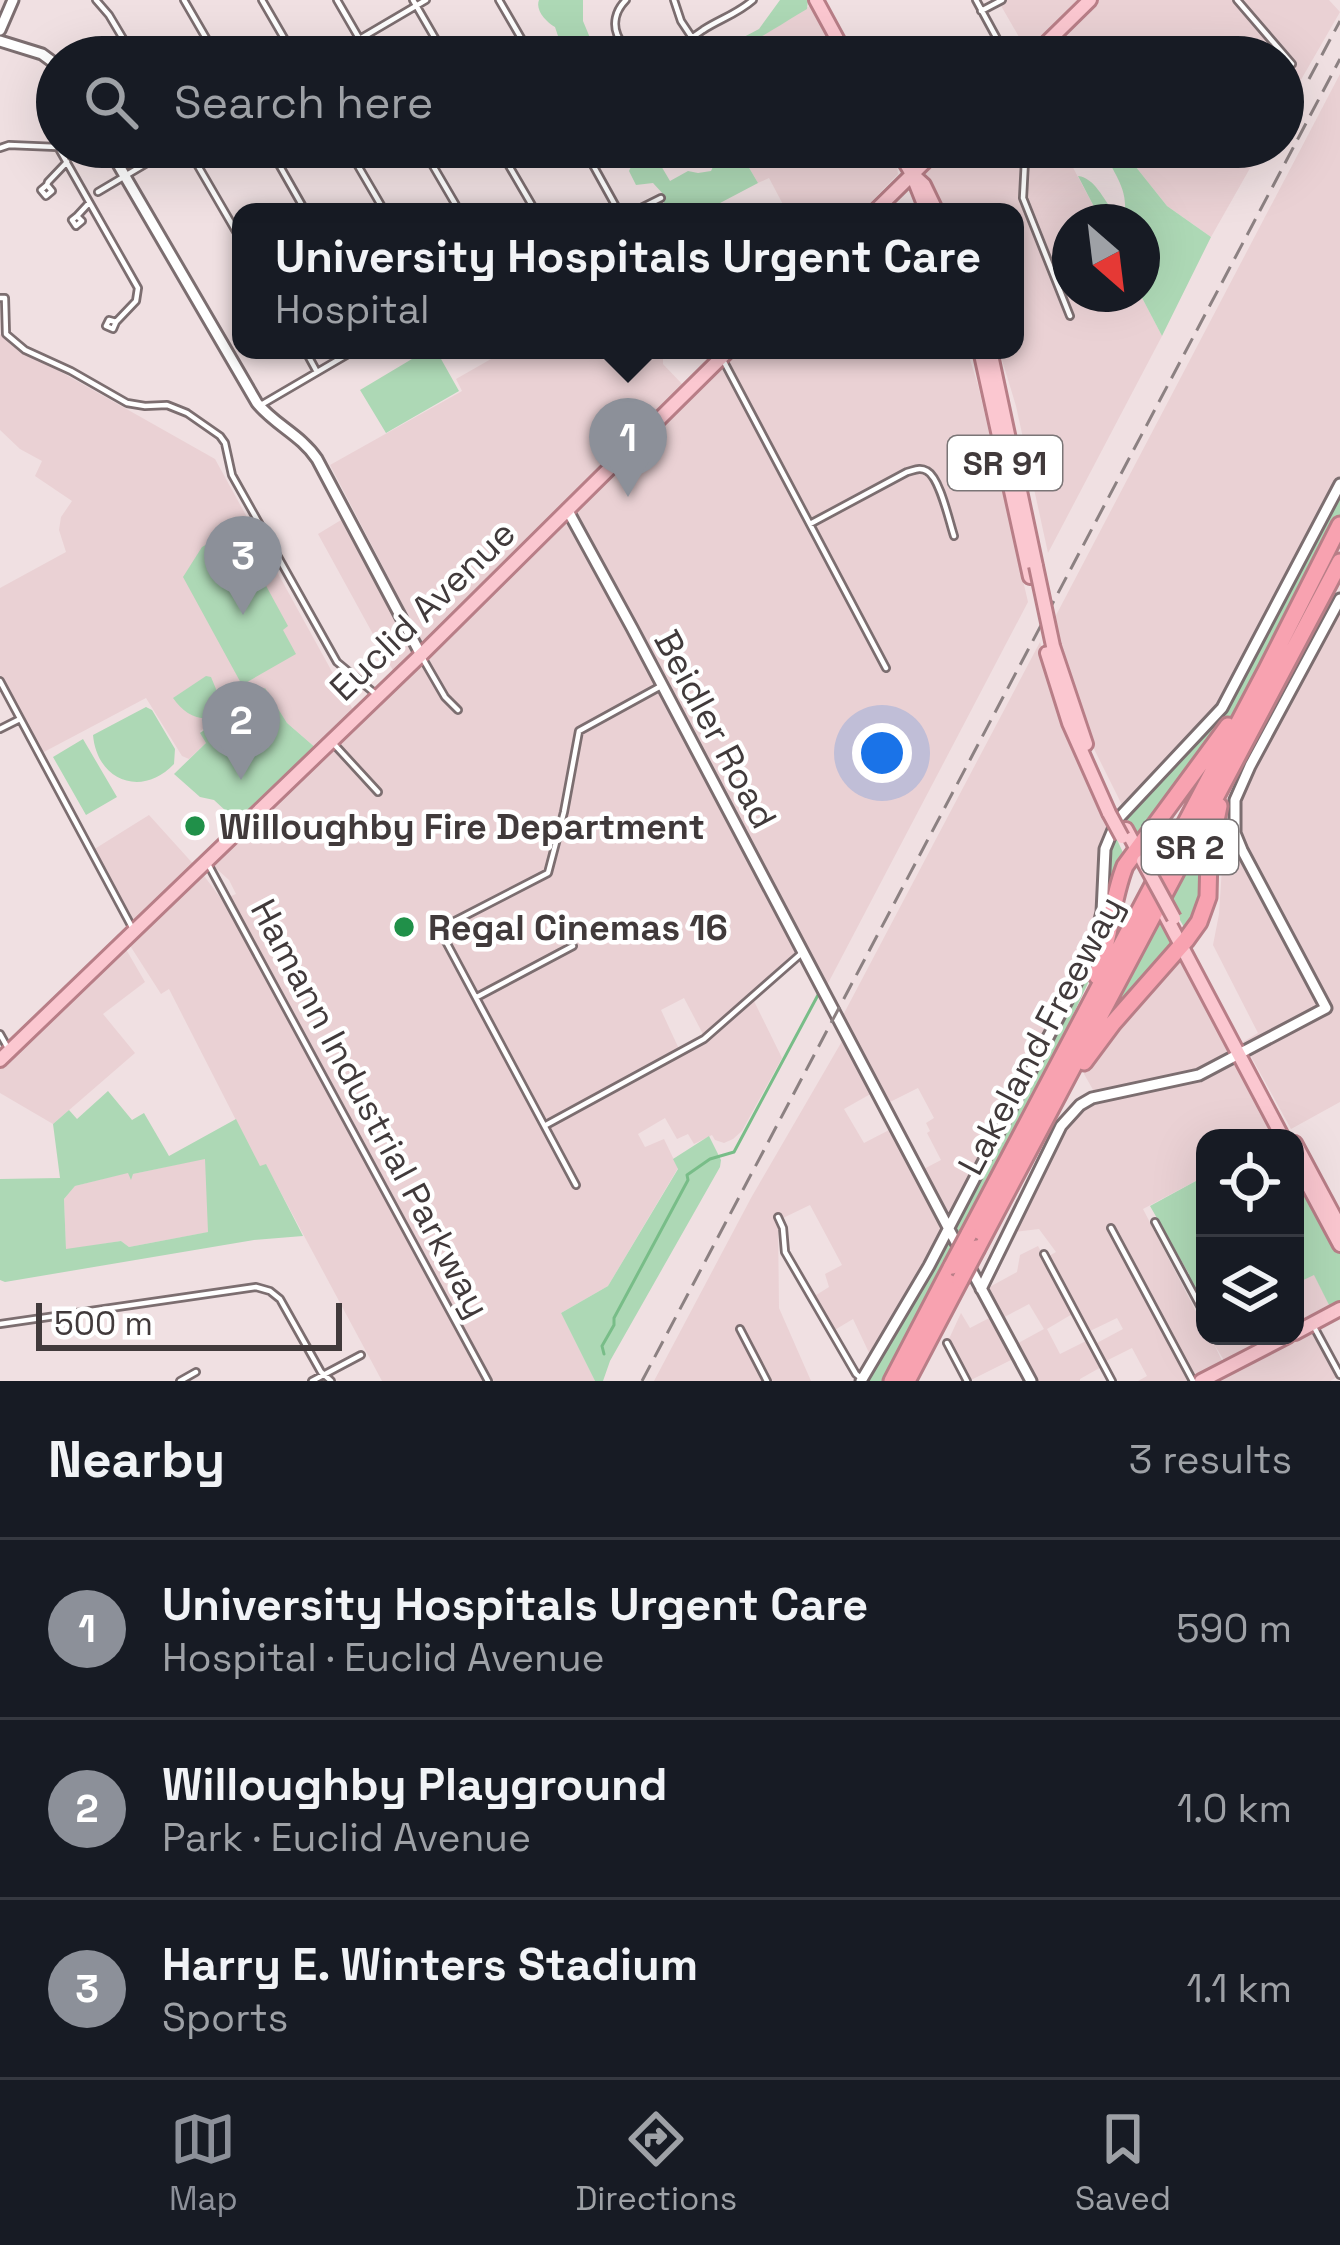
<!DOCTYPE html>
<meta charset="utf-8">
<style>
body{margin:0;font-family:"Space Grotesk",sans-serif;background:#20242c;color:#f1f3f6}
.controls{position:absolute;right:36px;bottom:36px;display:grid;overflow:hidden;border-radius:24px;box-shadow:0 12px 48px #0002}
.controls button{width:108px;height:108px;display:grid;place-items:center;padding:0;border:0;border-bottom:3px solid #363941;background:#171b24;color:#f1f3f6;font:60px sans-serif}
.compass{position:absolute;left:1052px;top:204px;width:108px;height:108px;border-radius:50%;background:#171b24;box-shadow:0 12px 48px #0002;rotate:152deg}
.scale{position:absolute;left:36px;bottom:30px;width:306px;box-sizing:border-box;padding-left:12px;border:6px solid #413a3b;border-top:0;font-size:33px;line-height:42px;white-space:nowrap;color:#413a3b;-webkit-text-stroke:9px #fff;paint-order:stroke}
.you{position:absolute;left:882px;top:753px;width:42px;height:42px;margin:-30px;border:9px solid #fff;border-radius:50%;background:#1a73e8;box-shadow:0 0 0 18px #1a73e833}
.badge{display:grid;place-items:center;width:78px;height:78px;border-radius:50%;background:#8c9099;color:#fff;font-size:39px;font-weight:700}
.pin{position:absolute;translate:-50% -99px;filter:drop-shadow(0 3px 6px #0008)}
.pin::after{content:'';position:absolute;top:63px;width:42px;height:36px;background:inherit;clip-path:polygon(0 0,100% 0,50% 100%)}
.popup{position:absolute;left:232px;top:203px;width:792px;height:156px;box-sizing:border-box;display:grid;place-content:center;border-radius:24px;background:#171b24;filter:drop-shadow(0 3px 9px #0005);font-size:39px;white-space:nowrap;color:#9ea1a6}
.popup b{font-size:45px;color:#f1f3f6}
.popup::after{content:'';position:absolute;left:50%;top:100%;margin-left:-24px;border:24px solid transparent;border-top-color:#171b24}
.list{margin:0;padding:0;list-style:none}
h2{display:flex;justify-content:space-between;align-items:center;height:156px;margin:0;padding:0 48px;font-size:51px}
h2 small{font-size:39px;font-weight:400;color:#9ea1a6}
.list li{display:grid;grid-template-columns:78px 1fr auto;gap:36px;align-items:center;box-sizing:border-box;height:180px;padding:0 48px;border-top:3px solid #363941}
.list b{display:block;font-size:45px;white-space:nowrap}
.list p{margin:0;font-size:39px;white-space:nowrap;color:#9ea1a6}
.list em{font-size:39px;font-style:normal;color:#9ea1a6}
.icon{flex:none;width:66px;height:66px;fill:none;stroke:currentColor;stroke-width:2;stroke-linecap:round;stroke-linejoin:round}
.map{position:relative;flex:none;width:1340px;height:1381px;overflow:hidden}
.search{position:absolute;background:#171b24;box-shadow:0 12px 48px #0002;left:36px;right:36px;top:36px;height:132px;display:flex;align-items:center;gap:30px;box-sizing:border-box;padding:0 42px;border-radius:66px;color:#9ea1a6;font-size:45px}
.sheet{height:696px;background:#171b24}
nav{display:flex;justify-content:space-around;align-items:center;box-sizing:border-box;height:168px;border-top:3px solid #363941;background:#171b24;font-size:33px;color:#9ea1a6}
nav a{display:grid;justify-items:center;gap:6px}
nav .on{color:#8c9099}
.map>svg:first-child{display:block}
</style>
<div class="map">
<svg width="1340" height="1381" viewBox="0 0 1340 1381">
<rect width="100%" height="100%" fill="#f0e0e2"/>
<path fill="#ead1d4" d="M 1007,0 L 1088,0 L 1030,56 L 1000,4 Z
M 1094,0 L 1329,0 L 1340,12 L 1283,111 L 1283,57 L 1034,57 Z
M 815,3 L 845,57 L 716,57 Z
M 1340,74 L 1340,479 L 1237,675 L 1214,715 L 1122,805 L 1082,725 L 1065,674 L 1053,621 Z
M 737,147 L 887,147 L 897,165 L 898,174 L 861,212 L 787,212 L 769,178 L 758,183 Z
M 941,147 L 1062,147 L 1102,222 L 1070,222 L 1070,294 L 1140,294 L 1162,336 L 1048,553 L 1016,406 L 999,350 L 1015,350 L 1015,212 L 939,212 L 914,174 Z
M 1120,147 L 1262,147 L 1211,237 L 1167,206 Z
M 0,334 L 15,346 L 215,459 L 352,708 L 356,710 L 317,749 L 287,723 L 265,689 L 200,731 L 206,743 L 189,759 L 182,756 L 146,698 L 42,753 L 0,675 L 0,588 L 66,552 L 59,530 L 61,517 L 72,501 L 35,476 L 42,461 L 20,449 L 0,430 Z
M 496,350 L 663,350 L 663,364 L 683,385 L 426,639 L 421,640 L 330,465 L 462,391 L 456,379 L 498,355 Z
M 733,350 L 967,350 L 978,385 L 1028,602 L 825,989 L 569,510 Z
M 346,517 L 419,654 L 396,676 L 318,534 Z
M 563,522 L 572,525 L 800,951 L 704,1036 L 684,998 L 661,1010 L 679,1049 L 567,1110 L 570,1115 L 713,1036 L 753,999 L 782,1058 L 742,1131 L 733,1139 L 724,1143 L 715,1140 L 712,1135 L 694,1144 L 688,1134 L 677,1139 L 665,1118 L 638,1134 L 645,1147 L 664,1139 L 678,1168 L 608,1286 L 561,1313 L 595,1381 L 382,1381 L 266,1165 L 260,1167 L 169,989 L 161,994 L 129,944 L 202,873 L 222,900 L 236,894 L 229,880 L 209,862 Z
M 1340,591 L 1340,1102 L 1291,1129 L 1243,1042 L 1258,1033 L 1213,945 L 1219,914 L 1223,852 L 1235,789 Z
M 1040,642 L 1055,695 L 1110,825 L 1099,913 L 1090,949 L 948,1224 L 920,1171 L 941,1160 L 927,1133 L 930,1131 L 926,1123 L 934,1118 L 918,1088 L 886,1104 L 841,1019 Z
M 149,815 L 196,867 L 134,927 L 93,850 Z
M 122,948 L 127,951 L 145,982 L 103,1014 L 135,1053 L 53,1124 L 0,1093 L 0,1063 Z
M 1179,957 L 1185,959 L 1279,1137 L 1205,1138 L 1205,1176 L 1143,1209 L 1205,1329 L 1205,1336 L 1251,1336 L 1256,1345 L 1225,1362 L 1214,1344 L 1225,1367 L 1198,1381 L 1138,1381 L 1147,1376 L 1132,1348 L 1104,1362 L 1095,1344 L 1123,1329 L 1117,1318 L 1088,1332 L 1047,1257 L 1056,1252 L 1039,1229 L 1014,1232 L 1062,1127 L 1096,1095 L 1084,1074 L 1084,1067 Z
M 845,1036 L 874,1092 L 844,1109 L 864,1143 L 893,1128 L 945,1230 L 872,1359 L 853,1319 L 833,1331 L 813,1297 L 829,1287 L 825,1274 L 842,1265 L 810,1205 L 781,1219 L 778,1221 L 779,1308 L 811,1381 L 654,1381 L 751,1198 Z
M 206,1158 L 209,1232 L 129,1247 L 121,1241 L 66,1250 L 64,1199 L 75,1186 L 129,1172 L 133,1174 Z
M 1038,1246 L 1074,1313 L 1047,1329 L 1060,1354 L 1088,1340 L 1103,1366 L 1080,1379 L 1080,1381 L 1032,1381 L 1013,1346 L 1044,1329 L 1029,1304 L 999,1320 L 984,1290 L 1017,1272 L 1020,1255 Z
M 1314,1274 L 1330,1307 L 1295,1326 L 1295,1284 Z
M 961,1313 L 970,1328 L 993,1316 L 1015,1358 L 969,1381 L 948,1341 Z
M 1314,1331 L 1339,1376 L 1330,1381 L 1218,1381 Z"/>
<path fill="#add8b5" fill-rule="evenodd" d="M 539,0 L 583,0 L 583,21 L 598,57 L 565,57 L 555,27 C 546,22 535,10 539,0 Z
M 780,0 L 808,0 L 807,9 C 781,24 735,57 706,57 L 759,29 Z
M 622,147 L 650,147 L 670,181 L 688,171 L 698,173 L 711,171 L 719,154 L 737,147 L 758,183 L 703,212 L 664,212 L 664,195 L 653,183 L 636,185 L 629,171 L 637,154 Z
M 1104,147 L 1120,147 L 1167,206 L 1211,237 L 1162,336 L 1140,294 L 1142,222 L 1102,222 L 1078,176 C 1095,178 1103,199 1114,212 L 1125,211 C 1127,183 1109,170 1104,147 Z
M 427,350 L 436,350 L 459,391 L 386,433 L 360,390 Z
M 1340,492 L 1340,520 L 1250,687 L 1227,722 L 1142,833 L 1136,833 L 1124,815 L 1224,710 Z
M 235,529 L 288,626 L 283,630 L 296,654 L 242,685 L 183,577 L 202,547 Z
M 206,676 L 211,677 L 226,713 C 204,724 186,717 173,698 Z
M 265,688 L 287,723 L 317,749 L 241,825 L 214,800 L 200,797 L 174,774 L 206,743 L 200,733 Z
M 146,707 L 152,710 L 175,749 L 174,764 C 142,798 97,781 93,735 Z
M 83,739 L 117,797 L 86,815 L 53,757 Z
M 1215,811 L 1204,907 L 1185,929 L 1168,899 Z
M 1114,833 L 1125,857 L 1105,947 L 1039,1087 L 959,1238 L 954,1224 L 1089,970 L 1101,936 L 1109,848 Z
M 1160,916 L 1175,945 L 1088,1053 Z
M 108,1091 L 132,1120 L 144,1113 L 169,1156 L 236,1119 L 260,1166 L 266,1164 L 303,1236 L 254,1240 L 5,1282 L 0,1280 L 0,1179 L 60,1178 L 53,1124 L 69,1110 L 77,1119 ZM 205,1159 L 208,1232 L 129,1247 L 121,1241 L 66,1249 L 64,1199 L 75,1186 L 128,1173 L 131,1180 L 133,1174 Z
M 709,1136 L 721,1160 L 720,1167 L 610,1361 L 603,1381 L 595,1381 L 561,1313 L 608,1286 L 678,1169 L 673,1159 Z
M 1295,1168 L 1340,1253 L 1340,1302 L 1330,1307 L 1314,1275 L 1295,1284 Z
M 1205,1176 L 1205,1310 L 1186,1277 L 1189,1274 L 1150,1206 Z
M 948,1244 L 953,1246 L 952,1252 L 883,1381 L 864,1381 L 942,1247 Z"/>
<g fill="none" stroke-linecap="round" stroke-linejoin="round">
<path stroke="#78bd88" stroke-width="3" d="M 604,1354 L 602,1346 L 614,1325 L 614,1318 L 688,1180 L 687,1175 L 710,1159 L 734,1152 L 818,995"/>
<defs>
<path id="street" d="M 96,0 L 109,15 L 134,57
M 184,0 L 217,57
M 262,0 L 295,57
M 337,0 L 370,57
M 413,0 L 446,57
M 499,0 L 532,57
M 626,0 C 604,22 618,52 647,57
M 674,0 L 681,21 L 693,39
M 976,0 L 1007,57
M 1237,0 L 1292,64
M 981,11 L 1002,0
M 329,57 L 426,0
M 652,57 C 673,51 686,42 703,30 C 720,19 737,14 753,0
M 58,147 L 138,288 L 136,301 L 116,322
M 187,147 L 241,240
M 269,147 L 306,212
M 347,147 L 385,212
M 422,147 L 460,212
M 498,147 L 536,212
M 583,147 L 619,212
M 1021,147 L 1025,160 L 1023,198 L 1070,316
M 0,148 L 9,145 L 57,147
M 47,185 L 41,190 L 46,196 L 52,191 L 47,185 L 48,182 L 67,162
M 98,192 L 174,147
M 633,212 L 661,198
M 77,216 L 72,220 L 76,226 L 82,221 L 77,216 L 89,203
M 0,298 L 5,298 L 6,334 L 25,350 L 71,371 L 127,403 L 145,406 L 167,405 L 187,413 L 220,436 L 225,443 L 232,475 L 337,662 L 378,696
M 109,320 L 116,322 L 113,329 L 106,326 Z
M 305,350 L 317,372
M 723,360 L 886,668
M 261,405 L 355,350
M 810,524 L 907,472 C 915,470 920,467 927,471 C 940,478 949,521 954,536
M 423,659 L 445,697 L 458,710
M 0,681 L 134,931
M 0,729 L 20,719
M 333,743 L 378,792
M 208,864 L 488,1381
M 477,997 L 573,946
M 0,1034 L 9,1050
M 546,1125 L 704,1039 L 803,952
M 576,1185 L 444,938 L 443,930 L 453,922 L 548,873 L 564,812 L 579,731 L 661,686
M 778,1217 L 783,1228 L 785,1252 L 856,1374 L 862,1379
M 1155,1222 L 1205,1315
M 1111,1228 L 1193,1381
M 1044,1254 L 1112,1381
M 0,1324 L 256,1287 L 270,1291 L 280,1299 L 321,1372 L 331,1381
M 1314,1327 L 1340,1375
M 740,1329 L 767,1381
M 947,1343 L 967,1381
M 180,1381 L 196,1372
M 312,1381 L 361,1355"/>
<path id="secondary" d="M 0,30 L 13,0
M 0,41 L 42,54 L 57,65
M 108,147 L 257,403 C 275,425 301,435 317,459 L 421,655
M 567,509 L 632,628 L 960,1250
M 968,1264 L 1031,1381
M 981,1289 L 1061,1126 L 1080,1105 L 1092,1098 L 1199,1075 L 1326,1008 L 1242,850 L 1235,833 L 1235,800 L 1250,766 L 1340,599
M 861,1381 L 929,1266 L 1091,955 L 1102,912 L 1105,849 L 1117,820 L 1222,708 L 1340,484"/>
<path id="primary" d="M 816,0 L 847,57
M 1032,57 L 1090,0
M 896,147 L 912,174 L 927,212
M 912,174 L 924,185 L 937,212
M 874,212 L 940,147
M 980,350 L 1030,577
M 990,350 L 1036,566
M 1053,646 L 1086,744
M 1047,653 L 1069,723 L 1109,813
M 1126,829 L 1140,855
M 1164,913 L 1283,1138
M 0,1060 L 421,655 L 729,350
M 1295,1143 L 1340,1227
M 1295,1161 L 1340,1245
M 1295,1333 L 1340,1309
M 1201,1381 L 1288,1336"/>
<path id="highway" d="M 1097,976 C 1110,940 1111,901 1125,866 L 1228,726
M 1084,1062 L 1113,1023 L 1186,940 L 1199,922 L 1208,897 L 1209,855 L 1219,806
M 969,1234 L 1267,669 L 1340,525
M 977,1248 L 1340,562
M 892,1381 L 952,1266
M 907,1381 L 960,1280"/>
</defs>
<use href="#street" stroke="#7c6e70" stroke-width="10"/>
<use href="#secondary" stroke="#7c6e70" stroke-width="15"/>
<use href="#primary" stroke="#b87e87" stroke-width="18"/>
<use href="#highway" stroke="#b87e87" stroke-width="21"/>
<use href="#street" stroke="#fff" stroke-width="4.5"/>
<use href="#secondary" stroke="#fff" stroke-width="9"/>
<use href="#primary" stroke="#fbc7d0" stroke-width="12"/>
<use href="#highway" stroke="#f8a2b0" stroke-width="15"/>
<path stroke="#8c8182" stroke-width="3" stroke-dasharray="18 9" stroke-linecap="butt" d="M 1309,79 L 1340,21
M 642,1381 L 1340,59"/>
<defs>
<path id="primary-bridge" d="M 1036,566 L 1053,646
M 1109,813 L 1122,837
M 1143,861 L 1174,918"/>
<path id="highway-bridge" d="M 952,1266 L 969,1234
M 960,1280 L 977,1248"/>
</defs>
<use href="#primary-bridge" stroke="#b87e87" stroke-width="18" stroke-linecap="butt"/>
<use href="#highway-bridge" stroke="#b87e87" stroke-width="21" stroke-linecap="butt"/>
<use href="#primary-bridge" stroke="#fbc7d0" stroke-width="12"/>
<use href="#highway-bridge" stroke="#f8a2b0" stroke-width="15"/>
</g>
<g fill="#209049" stroke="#fff" stroke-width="4.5">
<circle cx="195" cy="826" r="12"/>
<circle cx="404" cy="927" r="12"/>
</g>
<g text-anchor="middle" stroke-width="9" stroke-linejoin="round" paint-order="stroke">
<g fill="#fff" stroke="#7a7576" stroke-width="3">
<rect x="948" y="436" width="114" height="54" rx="9"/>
<rect x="1142" y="820" width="96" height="54" rx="9"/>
</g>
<g font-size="33" font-weight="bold" fill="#413a3b">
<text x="1005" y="475">SR 91</text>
<text x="1190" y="859">SR 2</text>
</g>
<g font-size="36" fill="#413a3b" stroke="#fff">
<text transform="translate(422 610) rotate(-44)" y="13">Euclid Avenue</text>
<text transform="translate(716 729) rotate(62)" y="13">Beidler Road</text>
<text transform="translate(1040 1035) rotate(-62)" y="13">Lakeland Freeway</text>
<text transform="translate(371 1108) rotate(62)" y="13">Hamann Industrial Parkway</text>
</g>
<g font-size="36" font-weight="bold" fill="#413a3b" stroke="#fff" text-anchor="start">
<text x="219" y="839">Willoughby Fire Department</text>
<text x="428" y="940">Regal Cinemas 16</text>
</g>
</g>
</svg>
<div class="controls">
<button><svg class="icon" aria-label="locate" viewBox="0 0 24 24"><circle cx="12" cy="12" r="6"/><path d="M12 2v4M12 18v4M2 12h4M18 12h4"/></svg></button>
<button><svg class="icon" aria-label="layers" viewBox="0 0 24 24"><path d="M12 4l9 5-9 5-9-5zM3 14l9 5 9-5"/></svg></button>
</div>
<svg class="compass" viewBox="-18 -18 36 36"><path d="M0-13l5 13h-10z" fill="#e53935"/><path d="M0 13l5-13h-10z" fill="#9ea1a6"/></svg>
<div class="scale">500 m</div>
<div class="you"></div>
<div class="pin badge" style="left:628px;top:497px">1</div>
<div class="popup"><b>University Hospitals Urgent Care</b>Hospital</div>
<div class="pin badge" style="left:241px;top:780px">2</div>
<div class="pin badge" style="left:243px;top:615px">3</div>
<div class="search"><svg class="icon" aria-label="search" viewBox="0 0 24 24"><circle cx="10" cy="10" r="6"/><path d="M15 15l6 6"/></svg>Search here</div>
</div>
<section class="sheet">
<h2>Nearby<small>3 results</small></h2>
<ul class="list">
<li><span class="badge">1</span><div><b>University Hospitals Urgent Care</b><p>Hospital · Euclid Avenue</p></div><em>590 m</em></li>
<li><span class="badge">2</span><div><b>Willoughby Playground</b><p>Park · Euclid Avenue</p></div><em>1.0 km</em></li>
<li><span class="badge">3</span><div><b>Harry E. Winters Stadium</b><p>Sports</p></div><em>1.1 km</em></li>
</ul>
</section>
<nav>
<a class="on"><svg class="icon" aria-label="map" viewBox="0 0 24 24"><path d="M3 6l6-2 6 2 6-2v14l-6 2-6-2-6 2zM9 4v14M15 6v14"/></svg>Map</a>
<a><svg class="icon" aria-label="directions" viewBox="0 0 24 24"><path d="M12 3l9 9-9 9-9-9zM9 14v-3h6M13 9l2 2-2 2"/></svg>Directions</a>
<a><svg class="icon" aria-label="saved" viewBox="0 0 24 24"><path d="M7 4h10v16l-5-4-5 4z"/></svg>Saved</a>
</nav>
